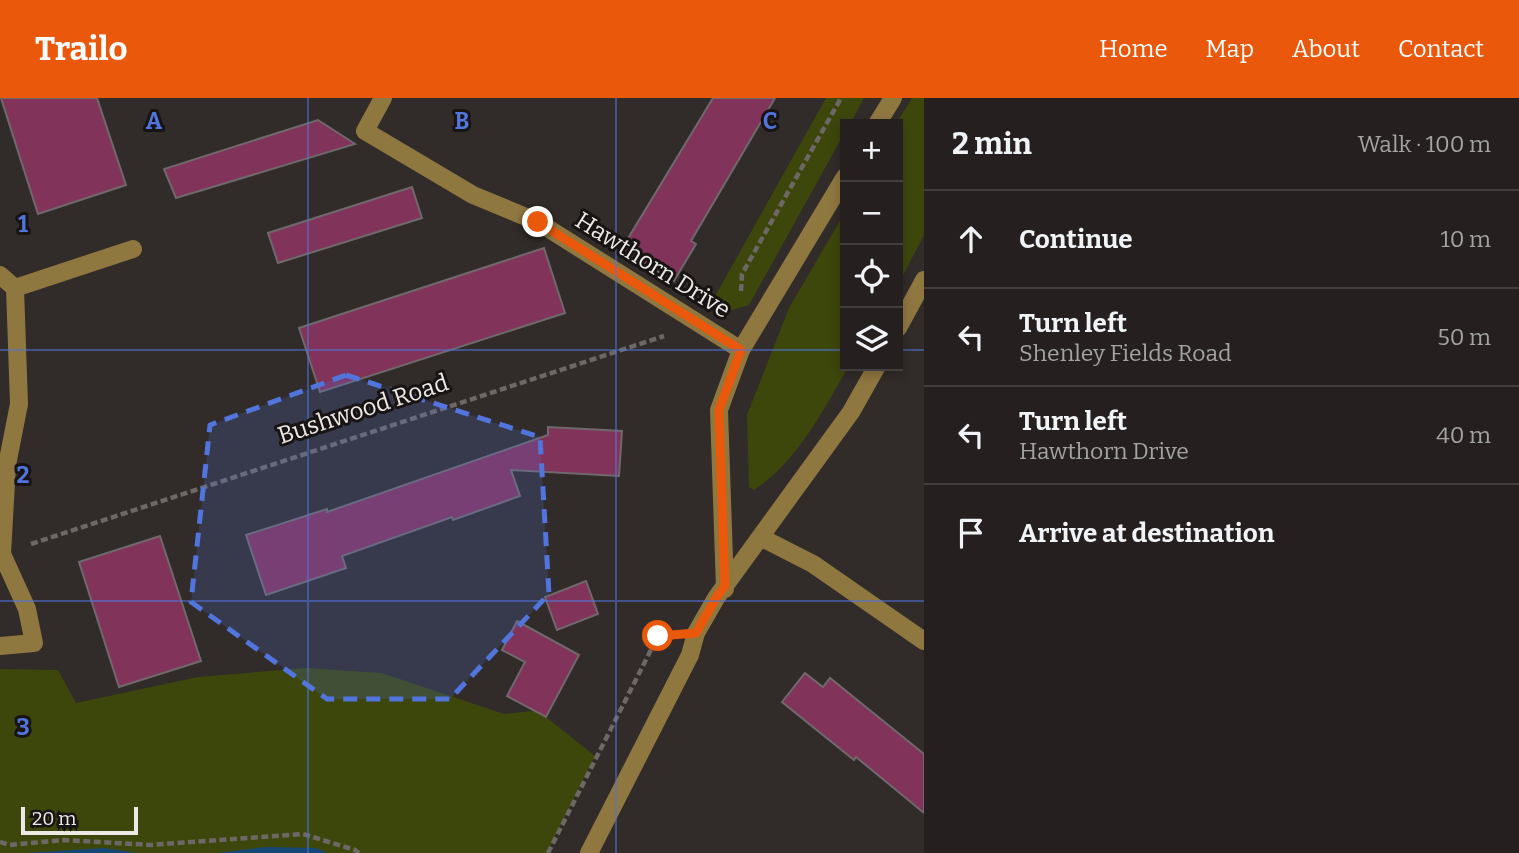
<!DOCTYPE html>
<meta charset="utf-8">
<style>
body{margin:0;font-family:Bitter,serif;background:#2d2828;color:#f1f3f6}
.controls{position:absolute;right:21px;top:21px;display:grid;overflow:hidden;border-radius:0px;box-shadow:0 4px 10px #0003}
.controls button{width:63px;height:63px;display:grid;place-items:center;padding:0;border:0;border-bottom:2px solid #423e3d;background:#25201f;color:#f1f3f6;font:35px sans-serif}
.scale{position:absolute;left:21px;bottom:18px;width:117px;box-sizing:border-box;padding-left:7px;border:4px solid #ede9e7;border-top:0;font-size:19px;line-height:24px;white-space:nowrap;color:#ede9e7;-webkit-text-stroke:5px #171413;paint-order:stroke}
.stop{position:absolute;width:21px;height:21px;margin:-16px;border:5px solid #ea580c;border-radius:50%;background:#fff}
.stop.end{background:#ea580c;border-color:#fff;box-shadow:0 2px 7px #0008}
.list{margin:0;padding:0;list-style:none}
h2{display:flex;justify-content:space-between;align-items:center;height:91px;margin:0;padding:0 28px;font-size:30px}
h2 small{font-size:23px;font-weight:400;color:#a3a3a4}
.list li{display:grid;grid-template-columns:46px 1fr auto;gap:21px;align-items:center;box-sizing:border-box;height:98px;padding:0 28px;border-top:2px solid #423e3d}
.list b{display:block;font-size:26px;white-space:nowrap}
.list p{margin:0;font-size:23px;white-space:nowrap;color:#a3a3a4}
.list em{font-size:23px;font-style:normal;color:#a3a3a4}
.icon{flex:none;width:38px;height:38px;fill:none;stroke:currentColor;stroke-width:2;stroke-linecap:round;stroke-linejoin:round}
.map{position:relative;flex:none;width:924px;height:755px;overflow:hidden}
header{display:flex;align-items:center;gap:42px;box-sizing:border-box;height:98px;padding:0 35px;background:#ea580c;color:#fff}
header strong{font-size:33px}
nav{display:flex;gap:38px;margin-inline-start:auto;font-size:24px}
main{display:flex}
aside{flex:1;background:#25201f}
.map>svg:first-child{display:block}
</style>
<header>
<strong>Trailo</strong>
<nav><a>Home</a><a>Map</a><a>About</a><a>Contact</a></nav>
</header>
<main>
<div class="map">
<svg width="924" height="755" viewBox="0 0 924 755">
<rect width="100%" height="100%" fill="#312b29"/>
<path fill="#3d470c" d="M 826,0 L 864,0 L 850,26 L 845,26 L 845,34 L 749,207 L 725,214 L 709,209 Z
M 912,0 L 924,0 L 924,137 L 898,187 L 896,26 Z
M 845,114 L 845,268 L 849,268 C 823,312 798,363 754,392 L 749,389 L 747,317 L 789,210 Z
M 306,570 L 382,575 L 504,616 L 534,613 L 546,619 L 595,658 L 547,755 L 0,755 L 0,571 L 58,572 L 76,605 L 198,579 Z"/>
<path fill="#154774" d="M 267,749 L 316,750 L 327,755 L 216,755 Z
M 104,750 L 138,755 L 26,755 Z"/>
<path fill="#81335a" stroke="#70696c" stroke-width="2" d="M 1,0 L 97,0 L 126,87 L 38,116 Z
M 713,0 L 775,0 L 691,143 L 696,146 L 674,183 L 621,152 Z
M 318,22 L 355,46 L 176,100 L 164,71 Z
M 412,89 L 422,120 L 278,165 L 268,135 Z
M 544,150 L 565,215 L 320,294 L 299,230 Z
M 548,329 L 622,333 L 619,378 L 511,372 L 520,398 L 453,422 L 452,419 L 342,458 L 346,470 L 266,497 L 246,437 L 327,411 L 327,414 L 548,337 Z
M 160,438 L 201,563 L 119,589 L 79,464 Z
M 586,483 L 598,516 L 557,532 L 545,499 Z
M 517,523 L 579,557 L 546,619 L 507,598 L 525,564 L 502,552 Z
M 805,575 L 823,589 L 830,580 L 924,656 L 924,715 L 856,659 L 854,662 L 782,604 Z"/>
<g fill="none" stroke-linecap="round" stroke-linejoin="round">
<path stroke="#6d6866" stroke-width="4.5" stroke-dasharray="7 3.5" stroke-linecap="butt" d="M 741,193 L 742,176 L 841,0
M 31,446 L 664,238
M 0,744 L 9,747 L 64,742 L 151,747 L 303,736 L 355,752 L 359,755
M 548,755 L 658,538 L 665,537"/>
<path stroke="#8f7740" stroke-width="18" d="M 383,0 L 365,33 L 473,97 L 538,124 L 741,252
M 877,26 L 893,0
M 0,177 L 15,190 L 19,306 L 7,367 L 2,456 L 27,511 L 34,545 L 0,548
M 15,190 L 133,151
M 898,230 L 924,182
M 760,439 L 813,466 L 924,543
M 725,491 L 719,312 L 741,252 L 845,79
M 589,755 L 690,557 L 696,535 L 716,500 L 851,314 L 877,268"/>
</g>
<g fill="none" stroke-linecap="round" stroke-linejoin="round">
<path stroke="#ea580c" stroke-width="9" d="M 538,124 L 741,252 L 719,312 L 725,488 L 716,500 L 696,535 L 658,538"/>
</g>
<path fill="#5175dc" fill-opacity="0.2" stroke="#5175dc" stroke-width="5" stroke-dasharray="14 9" stroke-linejoin="round" d="M 346,277 L 540,339 L 549,496 L 450,601 L 327,601 L 191,504 L 210,327 Z"/>
<path fill="none" stroke="#5175dc" stroke-width="2" stroke-opacity="0.55" d="M 308,0 L 308,755M 616,0 L 616,755M 0,252 L 845,252M 898,252 L 924,252M 0,503 L 924,503"/>
<g text-anchor="middle" stroke-width="6" stroke-linejoin="round" paint-order="stroke">
<g font-size="24" fill="#ede9e7" stroke="#171413">
<text transform="translate(653 167) rotate(32)" y="8">Hawthorn Drive</text>
<text transform="translate(363 311) rotate(-18)" y="8">Bushwood Road</text>
</g>
</g>
<g font-size="23" text-anchor="middle" font-weight="bold" fill="#5175dc" stroke="#171413" stroke-width="6" stroke-linejoin="round" paint-order="stroke">
<text x="154" y="31">A</text>
<text x="462" y="31">B</text>
<text x="770" y="31">C</text>
<text x="23" y="134">1</text>
<text x="23" y="385">2</text>
<text x="23" y="637">3</text>
</g>
</svg>
<div class="controls">
<button>+</button>
<button>−</button>
<button><svg class="icon" aria-label="locate" viewBox="0 0 24 24"><circle cx="12" cy="12" r="6"/><path d="M12 2v4M12 18v4M2 12h4M18 12h4"/></svg></button>
<button><svg class="icon" aria-label="layers" viewBox="0 0 24 24"><path d="M12 4l9 5-9 5-9-5zM3 14l9 5 9-5"/></svg></button>
</div>
<div class="scale">20 m</div>
<div class="stop" style="left:658px;top:538px"></div>
<div class="stop end" style="left:538px;top:124px"></div>
</div>
<aside>
<h2>2 min<small>Walk · 100 m</small></h2>
<ul class="list">
<li><svg class="icon" aria-label="ahead" viewBox="0 0 24 24"><path d="M12 20V5M6 11l6-6 6 6"/></svg><div><b>Continue</b></div><em>10 m</em></li>
<li><svg class="icon" aria-label="left" viewBox="0 0 24 24"><path d="M17 20v-9H6M10 6l-5 5 5 5"/></svg><div><b>Turn left</b><p>Shenley Fields Road</p></div><em>50 m</em></li>
<li><svg class="icon" aria-label="left" viewBox="0 0 24 24"><path d="M17 20v-9H6M10 6l-5 5 5 5"/></svg><div><b>Turn left</b><p>Hawthorn Drive</p></div><em>40 m</em></li>
<li><svg class="icon" aria-label="arrive" viewBox="0 0 24 24"><path d="M6 21V4h12l-3 4 3 4H6"/></svg><div><b>Arrive at destination</b></div></li>
</ul>
</aside>
</main>
